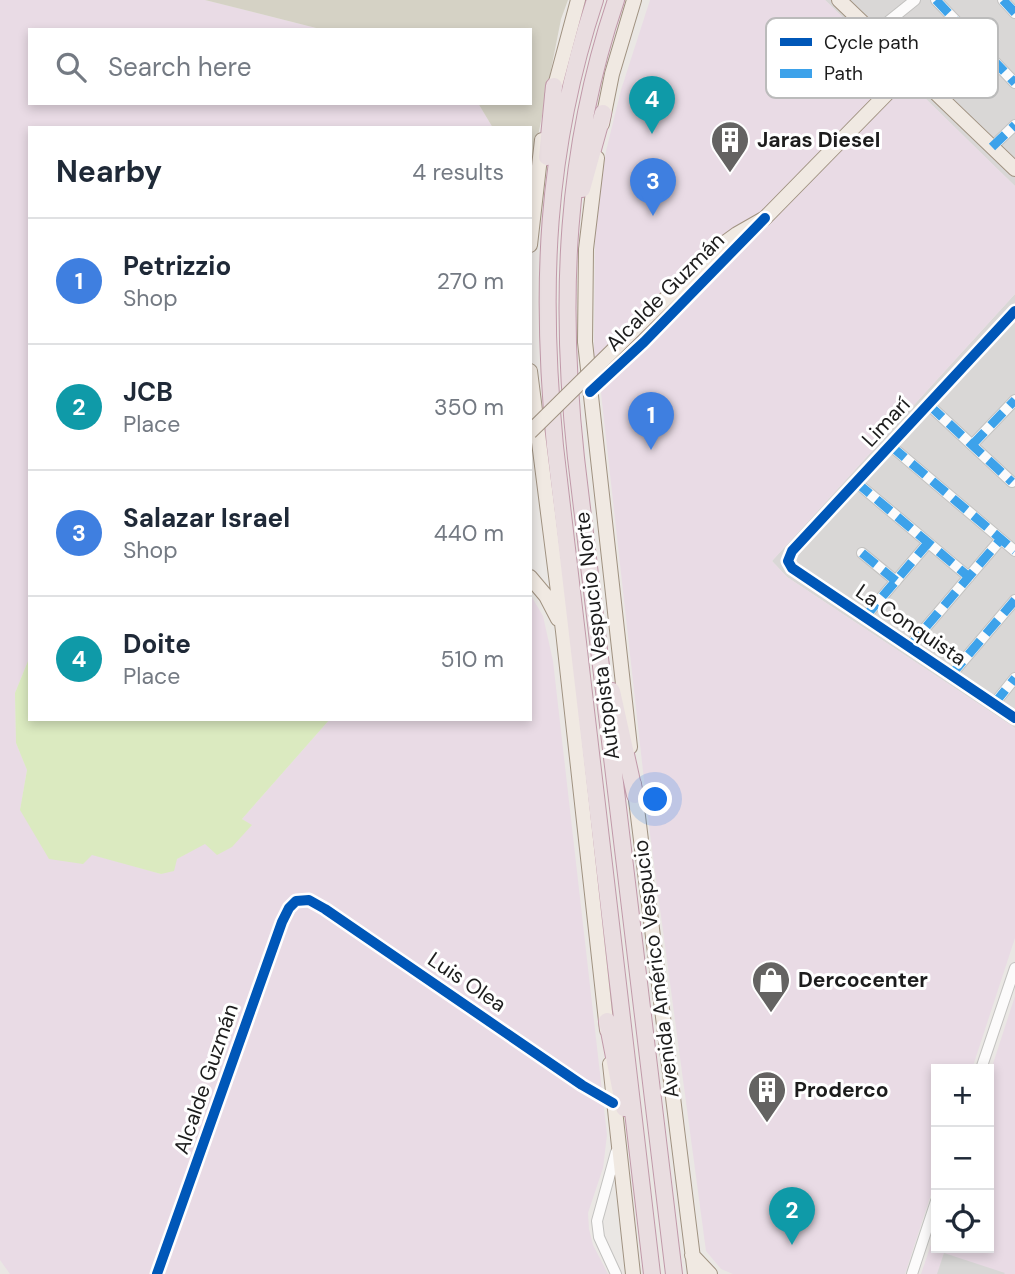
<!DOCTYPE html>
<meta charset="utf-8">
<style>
body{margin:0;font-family:"DM Sans",sans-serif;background:#f6f6f7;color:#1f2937}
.controls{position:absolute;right:21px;bottom:21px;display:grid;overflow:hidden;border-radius:0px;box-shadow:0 4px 10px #0003}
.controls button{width:63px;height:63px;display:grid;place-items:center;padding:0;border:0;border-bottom:2px solid #e0e1e3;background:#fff;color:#1f2937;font:35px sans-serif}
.you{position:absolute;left:656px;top:800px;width:24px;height:24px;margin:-18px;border:5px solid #fff;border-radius:50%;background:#1a73e8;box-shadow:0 0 0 10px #1a73e833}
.badge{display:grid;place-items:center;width:46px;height:46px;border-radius:50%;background:#111827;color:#fff;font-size:23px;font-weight:700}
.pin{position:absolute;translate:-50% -58px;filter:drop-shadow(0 2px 4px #0008)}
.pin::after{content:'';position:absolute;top:37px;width:24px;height:21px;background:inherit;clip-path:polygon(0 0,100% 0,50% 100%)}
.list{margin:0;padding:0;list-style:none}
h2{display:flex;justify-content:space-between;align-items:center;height:91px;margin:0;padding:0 28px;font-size:30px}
h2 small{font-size:23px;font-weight:400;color:#747a83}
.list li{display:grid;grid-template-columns:46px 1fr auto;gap:21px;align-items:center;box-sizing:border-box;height:126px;padding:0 28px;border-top:2px solid #e0e1e3}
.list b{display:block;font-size:26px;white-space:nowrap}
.list p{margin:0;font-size:23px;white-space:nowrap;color:#747a83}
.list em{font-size:23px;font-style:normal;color:#747a83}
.icon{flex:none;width:38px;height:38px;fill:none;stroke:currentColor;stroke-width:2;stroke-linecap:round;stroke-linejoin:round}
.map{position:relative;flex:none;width:1015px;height:1274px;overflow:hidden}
.search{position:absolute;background:#fff;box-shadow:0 4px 10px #0003;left:28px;top:28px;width:504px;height:77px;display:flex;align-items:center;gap:18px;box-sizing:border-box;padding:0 24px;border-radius:0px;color:#747a83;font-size:26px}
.panel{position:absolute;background:#fff;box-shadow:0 4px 10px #0003;left:28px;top:126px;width:504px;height:595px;border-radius:0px}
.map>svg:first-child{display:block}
</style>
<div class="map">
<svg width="1015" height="1274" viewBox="0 0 1015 1274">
<rect width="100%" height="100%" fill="#eae7e4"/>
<path fill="#d9d7d6" d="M 825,0 L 1015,0 L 1015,186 L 988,160 Z
M 1015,294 L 1015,728 L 787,577 L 772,561 Z"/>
<path fill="#e9dbe5" d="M 0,0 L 205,0 L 324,30 L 30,30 L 30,103 L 478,103 L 493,128 L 30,128 L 30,656 L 15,693 L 16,743 L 27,770 L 20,810 L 91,854 L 161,874 L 177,859 L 205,843 L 252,826 L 242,819 L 330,719 L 530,719 L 530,594 L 543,616 L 553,661 L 607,1135 L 603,1168 L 588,1213 L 589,1229 L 593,1245 L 608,1274 L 10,1274 L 0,1260 Z
M 650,0 L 825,0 L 1015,186 L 1015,294 L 772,561 L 787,577 L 1015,728 L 1015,938 L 972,1069 L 936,1069 L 936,1179 L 905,1274 L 733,1274 L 721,1269 L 706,1251 L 650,834 L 601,393 L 594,358 L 595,228 L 606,151 L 621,90 Z
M 1015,996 L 1015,1274 L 921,1274 L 936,1230 L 936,1248 L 989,1248 L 989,1076 Z"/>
<path fill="#d8d7d6" d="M 944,1253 L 1005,1273 L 1004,1274 L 937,1274 Z"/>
<path fill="#d5d2c5" d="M 205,0 L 568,0 L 561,19 L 530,177 L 530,128 L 493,128 L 478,103 L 530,103 L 530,30 L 324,30 Z"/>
<path fill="#dbeac0" d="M 30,656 L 30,719 L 330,719 L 242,819 L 252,825 L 232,847 L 217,855 L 205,844 L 177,859 L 174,871 L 161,874 L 92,855 L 83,864 L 49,859 L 20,810 L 27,770 L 16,743 L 15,693 Z"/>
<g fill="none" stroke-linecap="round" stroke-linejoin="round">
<defs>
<path id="minor" d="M 936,0 L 1015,83
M 1003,0 L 1015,13
M 874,33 L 915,0
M 992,147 L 1015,125
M 1015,311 L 792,551 L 788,561 L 792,568 L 1015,718
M 590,392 L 644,342 L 756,228
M 929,405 L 1012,482
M 972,445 L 1015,400
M 891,446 L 1015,551
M 856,482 L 969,577
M 862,553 L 896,581
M 865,617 L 928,543
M 909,647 L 1001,539
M 951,675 L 1015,600
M 994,704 L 1015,678
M 981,1069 L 1015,968
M 157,1274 L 282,922 L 289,908 L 296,901 L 309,900 L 325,909 L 582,1085 L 613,1103
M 616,1274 L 599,1237 L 597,1221 L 616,1152
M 912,1274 L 936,1201"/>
<path id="major" d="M 839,0 L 1015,169
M 552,97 L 578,0
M 602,124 L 612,74 L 634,0
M 597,158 L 586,249 L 585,342 L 630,747
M 530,245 L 542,140
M 650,314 L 719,247 L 737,234 L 765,218 L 911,69
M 530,371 L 563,631 L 607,1030
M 530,577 L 546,596 L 558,619
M 634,784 L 695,1274
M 610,1064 L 633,1274
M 692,1255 L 710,1274"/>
<path id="highway" d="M 595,0 C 545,151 540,289 555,446 L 652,1274
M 616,0 C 565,151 559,301 576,458 L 674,1274
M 547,157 L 554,86
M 582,189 L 603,113
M 612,691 L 635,795
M 607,1021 L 624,1108"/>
</defs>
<use href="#minor" stroke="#c3c2c0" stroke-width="12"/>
<use href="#major" stroke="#a09281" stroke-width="16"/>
<use href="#highway" stroke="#c199a9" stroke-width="18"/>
<use href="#minor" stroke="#fcfbfb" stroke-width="10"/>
<use href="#major" stroke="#f0e9e2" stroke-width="14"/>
<use href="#highway" stroke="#e9dde0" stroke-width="16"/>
<defs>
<path id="major-bridge" d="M 530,432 L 650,314"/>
</defs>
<use href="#major-bridge" stroke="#a09281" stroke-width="16" stroke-linecap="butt"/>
<use href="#major-bridge" stroke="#f0e9e2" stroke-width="14"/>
<path stroke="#3da2ea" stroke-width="9" stroke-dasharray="18 9" stroke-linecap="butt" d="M 936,0 L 1015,83
M 1003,0 L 1015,13
M 992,147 L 1015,125
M 929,405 L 1012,482
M 972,445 L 1015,400
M 891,446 L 1015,551
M 856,482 L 969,577
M 862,553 L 896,581
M 865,617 L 928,543
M 909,647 L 1001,539
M 951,675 L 1015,600
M 994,704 L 1015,678"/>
<defs>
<path id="cycleway" d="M 1015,311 L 792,551 L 788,561 L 792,568 L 1015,718
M 590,392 L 644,342 L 765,218
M 157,1274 L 282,922 L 289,908 L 296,901 L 309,900 L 325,909 L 582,1085 L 613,1103"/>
</defs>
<use href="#cycleway" stroke="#fff" stroke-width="15"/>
<use href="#cycleway" stroke="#0057b8" stroke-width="10"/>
</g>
<defs>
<symbol id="building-pin" viewBox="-11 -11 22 30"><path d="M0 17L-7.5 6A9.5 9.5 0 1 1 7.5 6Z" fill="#646362" stroke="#fff"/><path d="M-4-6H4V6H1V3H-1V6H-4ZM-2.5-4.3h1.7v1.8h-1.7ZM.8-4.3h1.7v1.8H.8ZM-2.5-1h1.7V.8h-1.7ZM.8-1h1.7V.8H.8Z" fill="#fff"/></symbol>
<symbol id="shop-pin" viewBox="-11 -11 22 30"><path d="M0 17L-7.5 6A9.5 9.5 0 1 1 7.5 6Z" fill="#646362" stroke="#fff"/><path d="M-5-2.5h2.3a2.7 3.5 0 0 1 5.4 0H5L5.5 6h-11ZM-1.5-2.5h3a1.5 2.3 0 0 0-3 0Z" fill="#fff"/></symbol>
</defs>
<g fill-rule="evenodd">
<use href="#building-pin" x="708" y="118" width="44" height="60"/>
<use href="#shop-pin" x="749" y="958" width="44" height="60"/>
<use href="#building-pin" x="745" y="1068" width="44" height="60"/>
</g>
<g text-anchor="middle" stroke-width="6" stroke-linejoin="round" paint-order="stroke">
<g font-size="21" font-weight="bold" fill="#1c1c1c" stroke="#fff" text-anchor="start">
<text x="757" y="147">Jaras Diesel</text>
<text x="798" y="987">Dercocenter</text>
<text x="794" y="1097">Proderco</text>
</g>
<g font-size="21" fill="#1c1c1c" stroke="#fff">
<text transform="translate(665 292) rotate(-45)" y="7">Alcalde Guzmán</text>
<text transform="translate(886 422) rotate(-47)" y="7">Limarí</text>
<text transform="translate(911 625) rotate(34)" y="7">La Conquista</text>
<text transform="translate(597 636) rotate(-97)" y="7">Autopista Vespucio Norte</text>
<text transform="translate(656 969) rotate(-97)" y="7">Avenida Américo Vespucio</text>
<text transform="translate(467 982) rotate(34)" y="7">Luis Olea</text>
<text transform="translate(206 1079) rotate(-71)" y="7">Alcalde Guzmán</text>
</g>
</g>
<rect x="766" y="18" width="232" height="80" rx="10" fill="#fff" stroke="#bbb" stroke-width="2"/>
<rect x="780" y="38" width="32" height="8" fill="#0057b8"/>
<rect x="780" y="69" width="32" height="9" fill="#3da2ea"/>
<g font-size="19" fill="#1c1c1c">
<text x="824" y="49">Cycle path</text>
<text x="824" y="80">Path</text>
</g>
</svg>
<div class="controls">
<button>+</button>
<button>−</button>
<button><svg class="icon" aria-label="locate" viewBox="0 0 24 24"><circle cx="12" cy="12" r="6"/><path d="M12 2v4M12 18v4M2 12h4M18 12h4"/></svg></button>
</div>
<div class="you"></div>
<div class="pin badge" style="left:651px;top:450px;background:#3f7fe0">1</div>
<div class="pin badge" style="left:792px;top:1245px;background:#0f9aa8">2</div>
<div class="pin badge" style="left:653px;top:216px;background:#3f7fe0">3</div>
<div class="pin badge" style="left:652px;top:134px;background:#0f9aa8">4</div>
<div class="search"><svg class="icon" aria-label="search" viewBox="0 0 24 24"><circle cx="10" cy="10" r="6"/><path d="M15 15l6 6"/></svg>Search here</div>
<section class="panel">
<h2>Nearby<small>4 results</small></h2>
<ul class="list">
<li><span class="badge" style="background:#3f7fe0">1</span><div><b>Petrizzio</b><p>Shop</p></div><em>270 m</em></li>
<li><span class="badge" style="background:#0f9aa8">2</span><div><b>JCB</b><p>Place</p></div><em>350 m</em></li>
<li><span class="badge" style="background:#3f7fe0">3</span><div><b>Salazar Israel</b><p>Shop</p></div><em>440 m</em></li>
<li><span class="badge" style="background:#0f9aa8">4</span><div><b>Doite</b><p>Place</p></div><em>510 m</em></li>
</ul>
</section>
</div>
